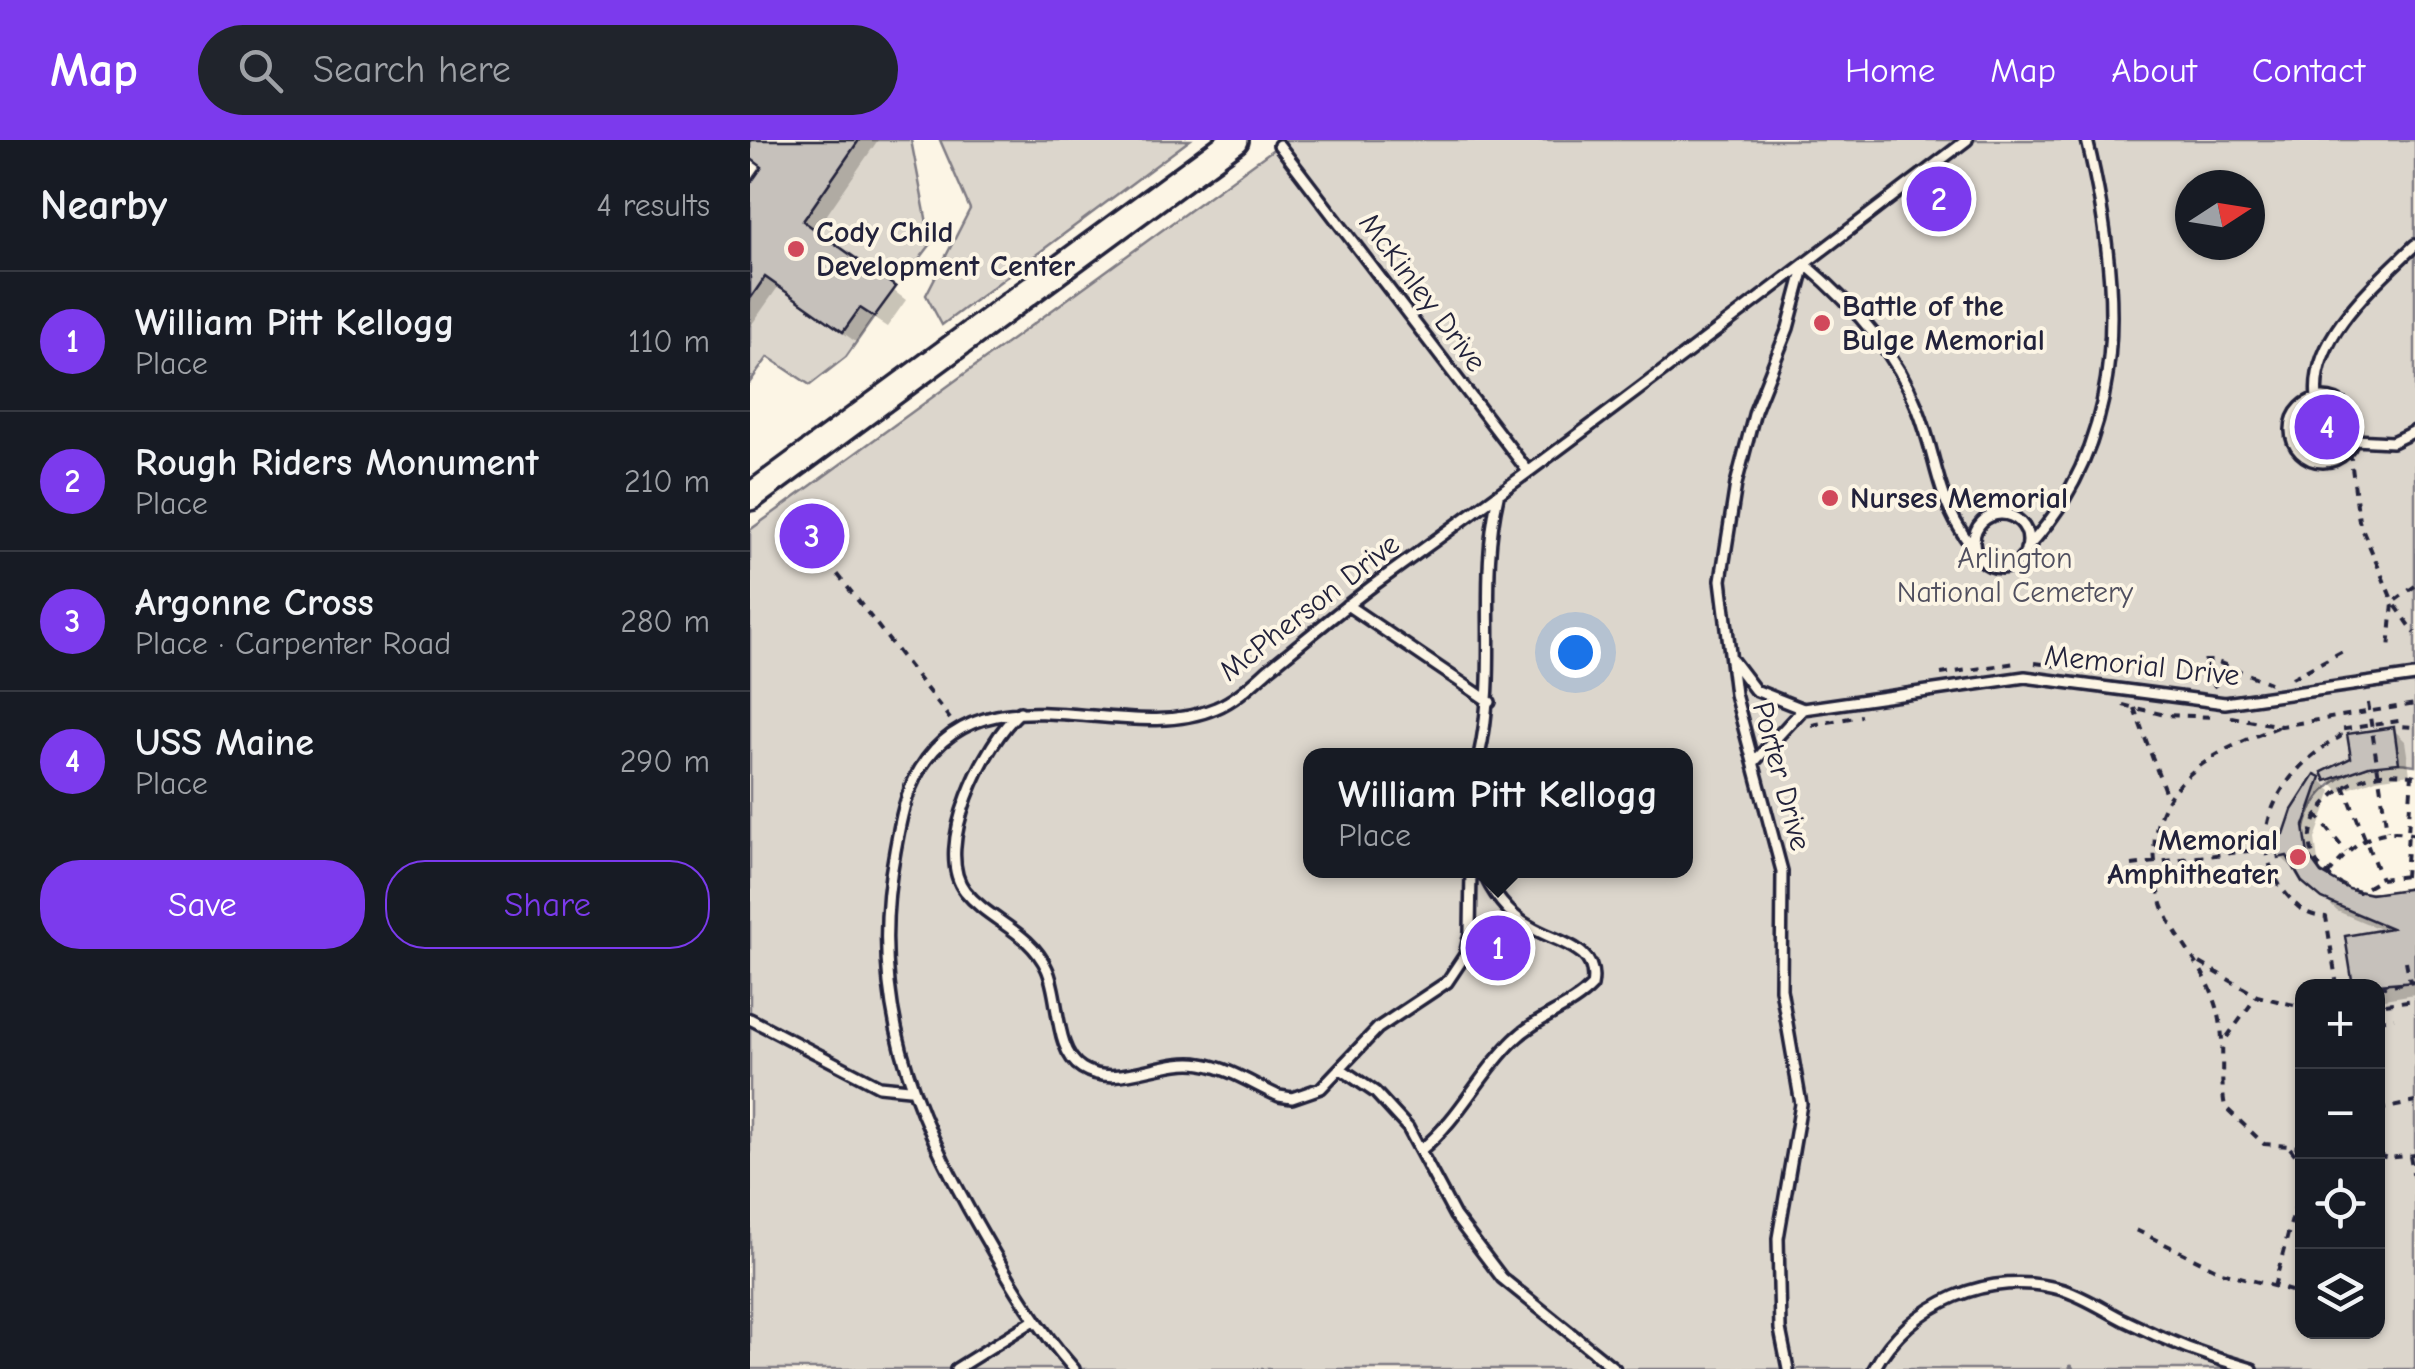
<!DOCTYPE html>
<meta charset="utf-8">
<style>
body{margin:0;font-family:"Comic Neue",sans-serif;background:#20242c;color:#f1f3f6}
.controls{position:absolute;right:30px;bottom:30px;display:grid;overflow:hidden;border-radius:20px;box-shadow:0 2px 8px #0004}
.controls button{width:90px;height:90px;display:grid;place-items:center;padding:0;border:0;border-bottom:2px solid #363941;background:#171b24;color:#f1f3f6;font:50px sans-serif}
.compass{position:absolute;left:1425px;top:30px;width:90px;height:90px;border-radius:50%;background:#171b24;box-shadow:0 2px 8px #0004;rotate:78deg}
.you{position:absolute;left:825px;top:512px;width:35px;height:35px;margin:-25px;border:8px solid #fff;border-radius:50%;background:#1a73e8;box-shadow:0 0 0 15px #1a73e833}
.badge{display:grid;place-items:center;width:65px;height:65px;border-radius:50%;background:#7c3aed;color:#fff;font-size:32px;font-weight:700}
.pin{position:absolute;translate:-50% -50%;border:5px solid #fff;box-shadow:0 2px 10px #0006}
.popup{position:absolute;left:553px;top:608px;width:390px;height:130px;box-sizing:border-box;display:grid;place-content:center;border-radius:20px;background:#171b24;filter:drop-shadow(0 2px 8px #0005);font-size:32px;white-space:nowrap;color:#9ea1a6}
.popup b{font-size:38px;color:#f1f3f6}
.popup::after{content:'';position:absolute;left:50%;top:100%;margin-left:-20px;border:20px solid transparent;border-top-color:#171b24}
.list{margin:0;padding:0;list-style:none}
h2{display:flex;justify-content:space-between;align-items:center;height:130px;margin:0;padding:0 40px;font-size:42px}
h2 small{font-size:32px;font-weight:400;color:#9ea1a6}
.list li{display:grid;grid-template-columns:65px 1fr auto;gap:30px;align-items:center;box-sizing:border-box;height:140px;padding:0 40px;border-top:2px solid #363941}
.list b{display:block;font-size:38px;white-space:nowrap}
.list p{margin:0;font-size:32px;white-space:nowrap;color:#9ea1a6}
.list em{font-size:32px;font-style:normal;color:#9ea1a6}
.actions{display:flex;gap:20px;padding:30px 40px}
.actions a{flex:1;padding:22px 0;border:2px solid #7c3aed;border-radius:40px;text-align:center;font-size:35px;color:#7c3aed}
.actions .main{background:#7c3aed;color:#fff}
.icon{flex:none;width:55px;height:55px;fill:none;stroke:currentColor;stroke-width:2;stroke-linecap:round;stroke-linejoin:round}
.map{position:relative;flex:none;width:1665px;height:1229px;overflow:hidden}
header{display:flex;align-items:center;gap:60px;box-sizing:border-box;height:140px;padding:0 50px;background:#7c3aed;color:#fff}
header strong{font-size:48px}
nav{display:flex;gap:55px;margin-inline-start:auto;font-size:35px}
.search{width:700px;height:90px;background:#20242c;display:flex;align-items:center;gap:25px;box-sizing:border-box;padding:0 35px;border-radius:55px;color:#9ea1a6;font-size:38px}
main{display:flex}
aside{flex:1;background:#171b24}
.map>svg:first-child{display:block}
</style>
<header>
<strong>Map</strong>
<div class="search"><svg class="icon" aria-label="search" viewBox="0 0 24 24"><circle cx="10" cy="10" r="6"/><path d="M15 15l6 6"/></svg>Search here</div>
<nav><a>Home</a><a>Map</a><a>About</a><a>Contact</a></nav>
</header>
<main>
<aside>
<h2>Nearby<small>4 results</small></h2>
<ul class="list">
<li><span class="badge">1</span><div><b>William Pitt Kellogg</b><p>Place</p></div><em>110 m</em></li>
<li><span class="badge">2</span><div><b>Rough Riders Monument</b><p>Place</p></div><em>210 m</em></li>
<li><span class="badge">3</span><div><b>Argonne Cross</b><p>Place · Carpenter Road</p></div><em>280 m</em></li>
<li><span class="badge">4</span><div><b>USS Maine</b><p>Place</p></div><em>290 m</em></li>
</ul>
<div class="actions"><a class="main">Save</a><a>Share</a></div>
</aside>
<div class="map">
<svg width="1665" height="1229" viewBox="0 0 1665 1229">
<rect width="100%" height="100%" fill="#fcf5e5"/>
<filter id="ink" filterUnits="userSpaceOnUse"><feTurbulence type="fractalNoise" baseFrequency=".01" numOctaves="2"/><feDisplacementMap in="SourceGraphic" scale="20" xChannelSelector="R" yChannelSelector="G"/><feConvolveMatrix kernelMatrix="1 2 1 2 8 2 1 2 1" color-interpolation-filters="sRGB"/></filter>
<g filter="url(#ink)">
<path fill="#dcd6cc" stroke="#7f7c84" stroke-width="2.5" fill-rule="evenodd" d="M 109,0 L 161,0 L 181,104 L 152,142 L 136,132 L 131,136 L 53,81 Z
M 190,0 L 440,0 L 192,185 L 176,155 L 220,69 Z
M 536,0 L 1665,0 L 1665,625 C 1553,606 1507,742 1618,753 C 1633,755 1650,750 1665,747 L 1665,1229 L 0,1229 L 0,390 ZM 1440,45 L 1500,45 L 1500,105 L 1440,105 ZM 560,616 L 936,616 L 936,730 L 560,730 ZM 1552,846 L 1628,846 L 1628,1192 L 1552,1192 Z
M 15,137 L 93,192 L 110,168 L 124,177 L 96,217 L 60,245 L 18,217 L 0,242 L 0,159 Z"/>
<path fill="#0003" d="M 2,0 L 128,0 L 65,92 L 156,160 L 137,187 L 123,178 L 106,202 L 28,147 L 0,187 L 0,48 L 14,29 L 0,18 Z
M 1643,589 L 1655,601 L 1660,634 L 1626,639 L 1590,652 L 1579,640 Z
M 1570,639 L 1582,651 L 1565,699 L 1569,729 L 1579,741 L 1611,755 L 1665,748 L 1665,854 L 1628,860 L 1628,846 L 1606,846 L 1598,798 L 1637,792 L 1587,771 L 1530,716 L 1536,697 Z"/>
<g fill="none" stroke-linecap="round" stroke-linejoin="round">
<path stroke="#78757e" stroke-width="5" d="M 1321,1227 L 1322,1229"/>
</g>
<path fill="#c6c1bb" stroke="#22223b" stroke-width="2.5" d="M 0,0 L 109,0 L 53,81 L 146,147 L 124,177 L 110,168 L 93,192 L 15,137 L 0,159 L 0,44 L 12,27 L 0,18 Z
M 1644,587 L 1649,623 L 1619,626 L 1576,641 L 1572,632 L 1601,618 L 1597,594 Z
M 1565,634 L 1571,637 L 1554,686 L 1558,715 L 1571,733 L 1599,749 L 1621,754 L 1665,748 L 1665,841 L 1603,846 L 1595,796 L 1641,788 L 1572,759 L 1552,742 L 1537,716 L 1528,718 L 1525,696 L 1534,694 L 1542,670 Z"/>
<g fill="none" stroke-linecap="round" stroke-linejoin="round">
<defs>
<path id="lane" d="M 529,5 L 777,330
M 1567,258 C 1560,198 1626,143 1665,105
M1541 290a32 32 0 1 1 64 0a32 32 0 1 1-64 0Z
M 1604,300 L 1642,302 L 1665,291
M1224 401a27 27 0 1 1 54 0a27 27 0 1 1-54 0Z
M 1276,409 C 1383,296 1371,140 1337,0
M 597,465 L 740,562
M 983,521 L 1005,550 L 1053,569 L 1275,537 L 1475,563 L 1665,536
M 270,572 C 235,601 182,709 215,751 C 239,781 280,791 297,829 C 310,857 304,911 332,928 C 367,950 414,917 452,924 C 479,928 504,945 529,956 L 542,958 L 571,948 L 628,888 L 697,842 L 715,815 L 720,793 L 721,730
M 729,616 C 749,530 728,441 748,356
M 1004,622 L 1053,569
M 0,879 L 129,946 L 159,949
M 591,929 L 625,952 L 658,988 L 705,1076 L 752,1138 L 865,1229
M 672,1009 C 710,978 729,934 764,900 C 787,877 820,869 842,846 C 850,806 805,803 779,786 C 759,775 741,752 733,730
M 206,1229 L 283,1181
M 324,1229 C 287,1187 261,1143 233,1094 C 161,971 117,856 145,711 C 150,683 155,653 170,629 C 235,522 374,608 466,568 C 486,560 504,542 520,528 C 555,500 589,471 625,444 C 825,300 1021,149 1217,0
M 1038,1229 L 1030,1189 L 1028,1098 L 1051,964 L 1031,849 L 1032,731 L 985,554 L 971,440 L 986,344 L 1005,271 L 1038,188 L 1055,124 C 1101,163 1145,210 1167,267 C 1192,331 1183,361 1232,420
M 1124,1229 C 1160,1163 1240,1128 1313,1150 C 1335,1157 1354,1170 1374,1180 C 1416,1201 1458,1217 1502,1229"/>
<path id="secondary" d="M 0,357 L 485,0"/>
</defs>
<use href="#lane" stroke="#22223b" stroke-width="16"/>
<use href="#secondary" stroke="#22223b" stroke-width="32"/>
<path stroke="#22223b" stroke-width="4" stroke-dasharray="8 8" stroke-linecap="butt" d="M 1600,312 L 1609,381 L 1643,462 L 1639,510
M 68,409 L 200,579
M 1665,446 L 1643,462 L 1665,493
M 1285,523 L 1360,533
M 1191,534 L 1266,523
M 1542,538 L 1595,510
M 1466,547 L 1451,528 L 1453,521 L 1465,521 L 1520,543
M 1618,563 L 1637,691
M 1373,565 L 1415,575 L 1467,577
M 1384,568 L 1417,657
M 1481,577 L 1531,586 L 1665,564
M 1062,585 L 1111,576
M 1528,587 C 1465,611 1397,643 1405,722 C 1407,740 1408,757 1416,774 C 1430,805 1455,828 1465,861 C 1478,897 1468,930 1475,967 L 1514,1004 L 1552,1007
M 1665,636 C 1582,615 1509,719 1609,752 L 1631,739 L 1665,735
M 1594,646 L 1631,739
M 1566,674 L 1596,712
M 1382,725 L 1515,709
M 1578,735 C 1601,706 1625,684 1665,695
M 1655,737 L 1662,634
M 1656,821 L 1660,842
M 1450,823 L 1507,856 L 1552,867
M 1587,846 L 1576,777 C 1557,776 1549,769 1537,755 C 1488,696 1533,628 1590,597 L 1589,590 L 1649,581 L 1650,586 L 1665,587
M 1628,847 L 1665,841
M 1635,864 L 1665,860
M 1628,880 L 1644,878
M 1477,897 L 1507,856
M 1628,970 L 1665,962
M 1540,1008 L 1552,1023
M 1628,1015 L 1638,1018 L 1665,1015
M 1660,1016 L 1665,1044
M 1386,1090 L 1472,1132 L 1552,1154
M 1524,1147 L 1552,1041"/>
<use href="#lane" stroke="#fcf5e5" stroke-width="9"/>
<use href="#secondary" stroke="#fcf5e5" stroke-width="25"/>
</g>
</g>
<g fill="#d1495b" stroke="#fcf5e5" stroke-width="4">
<circle cx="46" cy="109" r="10"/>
<circle cx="1072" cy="183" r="10"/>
<circle cx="1080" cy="358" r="10"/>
<circle cx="1548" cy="717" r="10"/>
</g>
<g text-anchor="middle" stroke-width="8" stroke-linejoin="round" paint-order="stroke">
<g font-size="30" font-weight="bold" fill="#22223b" stroke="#fcf5e5" text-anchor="start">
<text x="66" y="102">Cody Child<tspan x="66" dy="34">Development Center</tspan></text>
<text x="1092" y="176">Battle of the<tspan x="1092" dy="34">Bulge Memorial</tspan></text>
<text x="1100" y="368">Nurses Memorial</text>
<text x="1528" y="710" text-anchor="end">Memorial<tspan x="1528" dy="34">Amphitheater</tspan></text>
</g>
<g font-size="30" fill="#22223b" stroke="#fcf5e5">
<text transform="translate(673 152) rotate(53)" y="10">McKinley Drive</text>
<text transform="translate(559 467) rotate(-38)" y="10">McPherson Drive</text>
<text transform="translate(1392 525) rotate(6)" y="10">Memorial Drive</text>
<text transform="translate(1032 636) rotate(75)" y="10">Porter Drive</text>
</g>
<g font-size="30" fill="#504f5f" stroke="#fcf5e5">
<text x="1265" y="428">Arlington<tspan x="1265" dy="34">National Cemetery</tspan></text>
</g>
</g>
</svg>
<div class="controls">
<button>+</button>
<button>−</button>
<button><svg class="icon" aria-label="locate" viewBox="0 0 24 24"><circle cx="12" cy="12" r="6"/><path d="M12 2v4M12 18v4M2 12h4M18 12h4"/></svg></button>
<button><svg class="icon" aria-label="layers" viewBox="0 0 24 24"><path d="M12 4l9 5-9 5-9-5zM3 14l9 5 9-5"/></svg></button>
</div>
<svg class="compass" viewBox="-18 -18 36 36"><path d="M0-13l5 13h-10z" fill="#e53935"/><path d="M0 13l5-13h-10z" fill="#9ea1a6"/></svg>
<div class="you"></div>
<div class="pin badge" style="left:748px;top:808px">1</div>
<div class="popup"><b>William Pitt Kellogg</b>Place</div>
<div class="pin badge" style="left:1189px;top:59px">2</div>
<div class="pin badge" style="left:62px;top:396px">3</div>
<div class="pin badge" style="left:1577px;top:287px">4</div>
</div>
</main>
